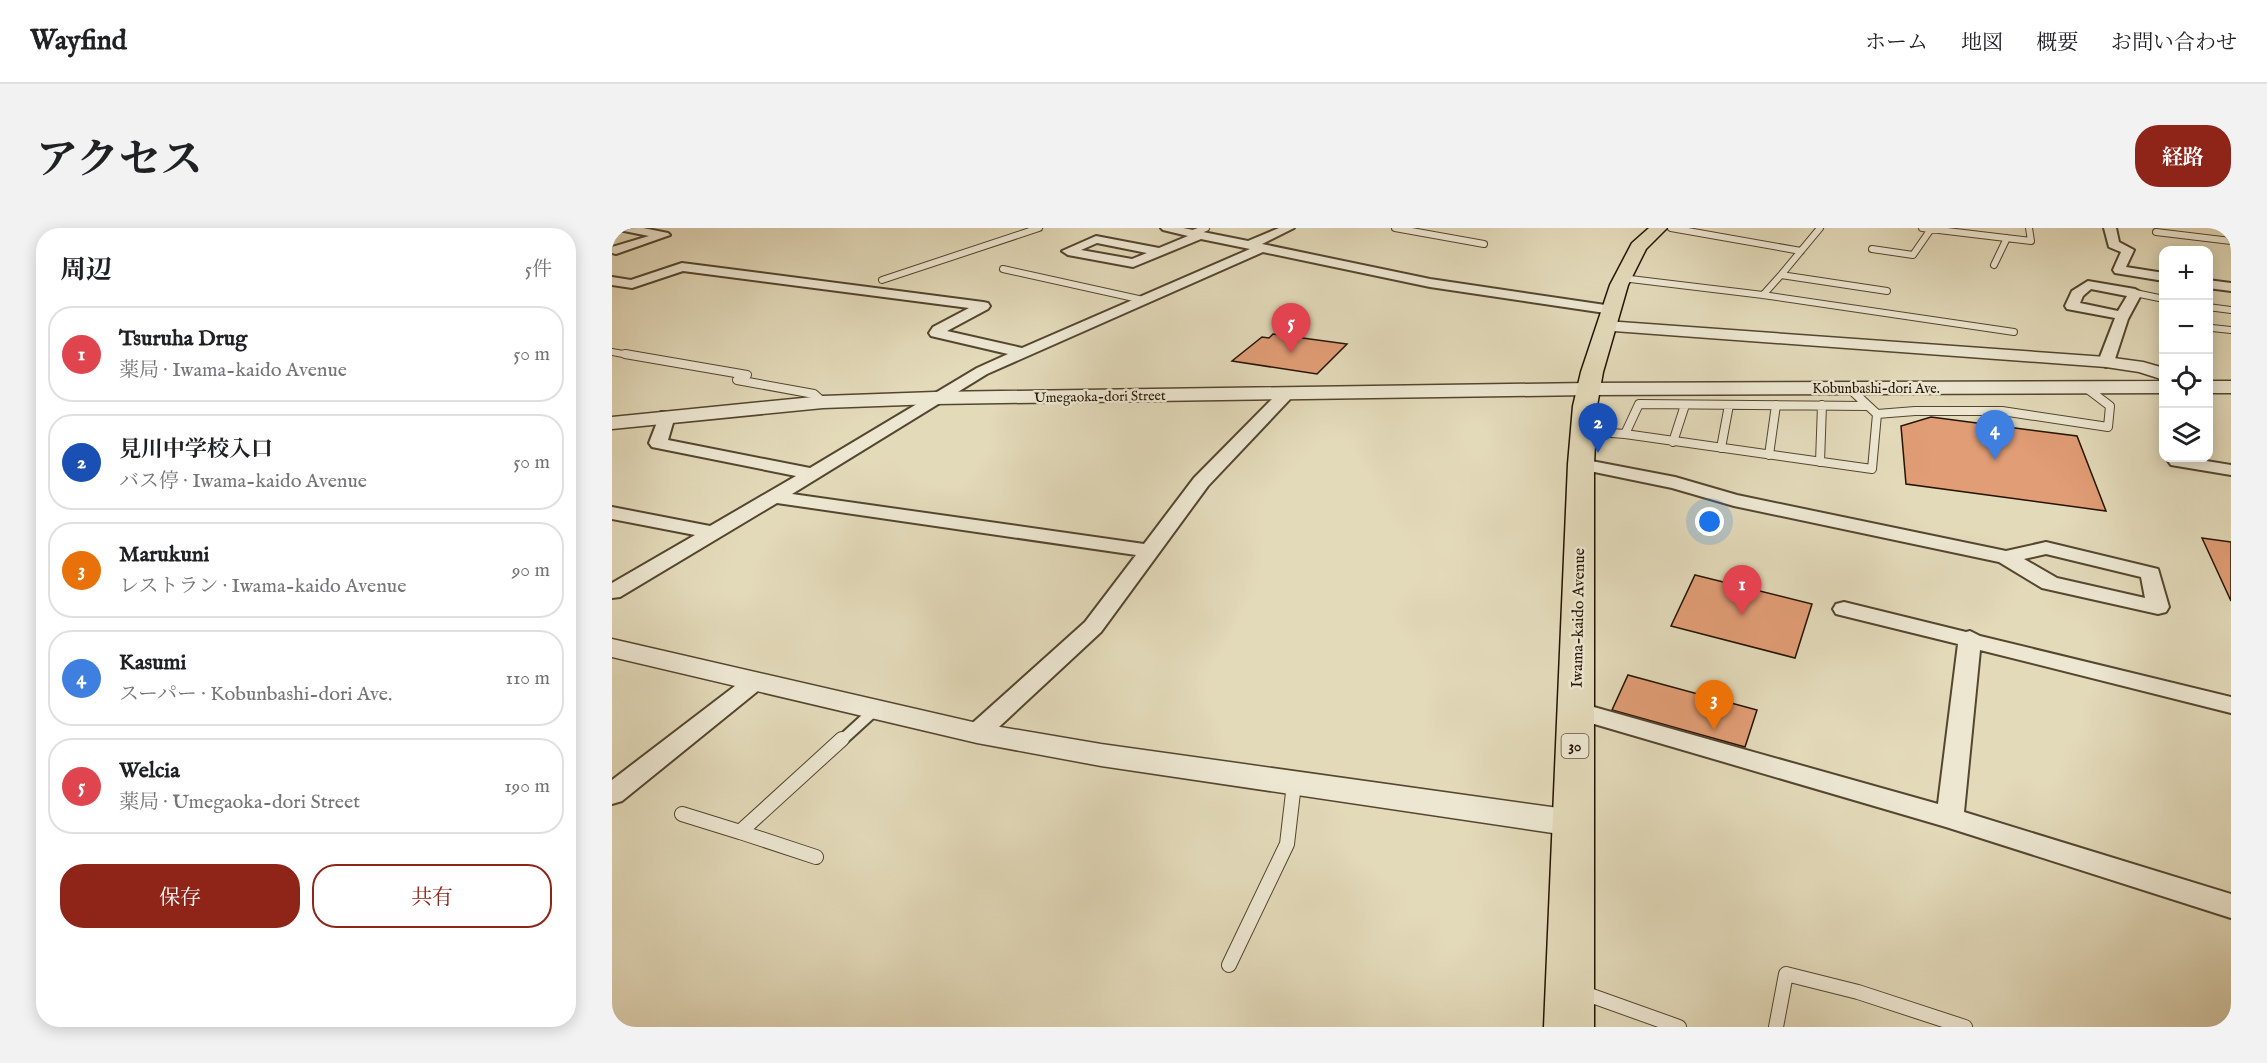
<!DOCTYPE html>
<html lang="ja">
<meta charset="utf-8">
<style>
body{margin:0;font-family:"IM FELL English","Noto Serif JP",serif;background:#f2f2f2;color:#202124}
.controls{position:absolute;right:18px;top:18px;display:grid;overflow:hidden;border-radius:12px;box-shadow:0 3px 15px #0003}
.controls button{width:54px;height:54px;display:grid;place-items:center;padding:0;border:0;border-bottom:2px solid #e0e0e0;background:#fff;color:#202124;font:30px sans-serif}
.you{position:absolute;left:1098px;top:294px;width:21px;height:21px;margin:-15px;border:4px solid #fff;border-radius:50%;background:#1a73e8;box-shadow:0 0 0 9px #1a73e833}
.badge{display:grid;place-items:center;width:39px;height:39px;border-radius:50%;background:#8f2418;color:#fff;font-size:20px;font-weight:700}
.pin{position:absolute;translate:-50% -50px;filter:drop-shadow(0 2px 3px #0008)}
.pin::after{content:'';position:absolute;top:32px;width:21px;height:18px;background:inherit;clip-path:polygon(0 0,100% 0,50% 100%)}
.list{margin:0;padding:0;list-style:none}
h2{display:flex;justify-content:space-between;align-items:center;height:78px;margin:0;padding:0 24px;font-size:26px}
h2 small{font-size:20px;font-weight:400;color:#757577}
.list li{display:grid;grid-template-columns:39px 1fr auto;gap:18px;align-items:center;box-sizing:border-box;height:96px;margin:0 12px 12px;padding:0 12px;border:2px solid #e0e0e0;border-radius:24px}
.list b{display:block;font-size:22px;white-space:nowrap}
.list p{margin:0;font-size:20px;white-space:nowrap;color:#757577}
.list em{font-size:20px;font-style:normal;color:#757577}
.actions{display:flex;gap:12px;padding:18px 24px}
.actions a{flex:1;padding:14px 0;border:2px solid #8f2418;border-radius:24px;text-align:center;font-size:21px;color:#8f2418}
.actions .main{background:#8f2418;color:#fff}
.icon{flex:none;width:33px;height:33px;fill:none;stroke:currentColor;stroke-width:2;stroke-linecap:round;stroke-linejoin:round}
.map{position:relative;flex:none;width:1619px;height:799px;overflow:hidden;border-radius:24px}
header{display:flex;align-items:center;gap:36px;box-sizing:border-box;height:84px;padding:0 30px;background:#fff;border-bottom:2px solid #e0e0e0}
header strong{font-size:28px}
nav{display:flex;gap:33px;margin-inline-start:auto;font-size:21px}
.intro{display:flex;align-items:center;justify-content:space-between;box-sizing:border-box;height:144px;padding:0 36px}
h1{margin:0;font-size:42px}
.button{padding:15px 27px;border-radius:24px;background:#8f2418;color:#fff;font-size:21px;font-weight:700}
main{display:flex;gap:36px;padding:0 36px}
aside{flex:1;background:#fff;border-radius:24px;box-shadow:0 3px 15px #0003}
.map>svg:first-child{display:block}
</style>
<header>
<strong>Wayfind</strong>
<nav><a>ホーム</a><a>地図</a><a>概要</a><a>お問い合わせ</a></nav>
</header>
<div class="intro"><h1>アクセス</h1><a class="button">経路</a></div>
<main>
<aside>
<h2>周辺<small>5件</small></h2>
<ul class="list">
<li><span class="badge" style="background:#e0444e">1</span><div><b>Tsuruha Drug</b><p>薬局 · Iwama-kaido Avenue</p></div><em>50 m</em></li>
<li><span class="badge" style="background:#1a4fb4">2</span><div><b>見川中学校入口</b><p>バス停 · Iwama-kaido Avenue</p></div><em>50 m</em></li>
<li><span class="badge" style="background:#e8710a">3</span><div><b>Marukuni</b><p>レストラン · Iwama-kaido Avenue</p></div><em>90 m</em></li>
<li><span class="badge" style="background:#3f7fe0">4</span><div><b>Kasumi</b><p>スーパー · Kobunbashi-dori Ave.</p></div><em>110 m</em></li>
<li><span class="badge" style="background:#e0444e">5</span><div><b>Welcia</b><p>薬局 · Umegaoka-dori Street</p></div><em>190 m</em></li>
</ul>
<div class="actions"><a class="main">保存</a><a>共有</a></div>
</aside>
<div class="map">
<svg width="1619" height="799" viewBox="0 0 1619 799">
<rect width="100%" height="100%" fill="#e3daba"/>
<filter id="stains"><feTurbulence type="fractalNoise" baseFrequency=".00333" numOctaves="4"/><feColorMatrix values="0 0 0 0 .2 0 0 0 0 .09 0 0 0 0 .02 0 0 0 .5 -.17"/></filter>
<radialGradient id="worn" r=".72"><stop offset=".6" stop-color="#630" stop-opacity="0"/><stop offset="1" stop-color="#630" stop-opacity=".3"/></radialGradient>
<path fill="#e19d75" stroke="#241401" stroke-width="1.5" d="M 661,106 L 735,116 L 705,146 L 620,133 L 650,109 L 657,110 Z
M 1319,189 L 1465,208 L 1494,283 L 1294,256 L 1289,198 Z
M 1590,310 L 1619,314 L 1619,373 Z
M 1083,347 L 1200,376 L 1183,430 L 1059,398 Z
M 1016,447 L 1145,482 L 1133,519 L 1000,482 Z"/>
<g fill="none" stroke-linecap="round" stroke-linejoin="round">
<defs>
<path id="service-far3" d="M 783,0 L 872,16
M 1059,0 L 1189,23
M 1208,0 L 1169,47 L 1275,63
M 1310,0 L 1419,13 L 1417,0
M 1613,0 L 1619,1
M 1544,4 L 1619,13
M 581,5 L 594,0
M 1260,21 L 1301,27 L 1319,1
M 1382,37 L 1395,10
M 391,41 L 531,72
M 1010,50 L 1151,67 L 1402,104
M 270,52 L 427,0
M 1523,65 L 1552,71
M 1151,67 L 1169,47
M 1596,79 L 1619,82
M 1600,100 L 1619,102
M 0,124 L 22,128"/>
<path id="service-far2" d="M 13,126 L 135,147 L 125,152 L 202,166 L 211,174
M 1237,160 L 1265,186 L 1303,183 L 1390,183 L 1496,199 L 1498,178 L 1473,159
M 972,203 L 1013,206 L 1260,241 L 1265,186
M 1013,206 L 1027,176 L 1255,178
M 1061,214 L 1073,177
M 1109,220 L 1117,177
M 1157,227 L 1164,177
M 1208,234 L 1210,177"/>
<path id="service-far1" d="M 229,513 L 264,481"/>
<path id="service" d="M 70,586 L 128,604 L 230,511
M 128,604 L 204,629
M 617,737 L 675,616 L 682,556
M 969,764 L 1067,799
M 1164,799 L 1174,746 L 1246,764 L 1353,799"/>
<path id="minor" d="M 5,0 L 31,0 L 56,5 L 58,7 L 4,26 L 0,25 L 0,19 L 37,8 L 7,2 Z
M 549,0 L 571,0 L 636,13 L 667,0 L 682,0 L 650,16 L 818,51 L 1000,78 L 1007,82 L 1000,86 L 818,59 L 651,24 L 375,146 L 180,266 L 532,316 L 582,250 L 669,162 L 681,162 L 683,165 L 681,168 L 596,258 L 489,404 L 374,511 L 365,514 L 356,511 L 352,505 L 356,499 L 473,394 L 524,327 L 165,275 L 8,369 L 0,370 L 0,355 L 83,307 L 0,291 L 0,279 L 98,298 L 184,248 L 40,219 L 37,215 L 49,184 L 61,184 L 63,188 L 56,212 L 198,240 L 365,140 L 396,126 L 319,108 L 317,105 L 321,99 L 357,80 L 71,43 L 20,60 L 0,57 L 0,49 L 19,52 L 70,35 L 371,74 L 376,75 L 378,78 L 376,81 L 335,103 L 410,120 L 638,21 L 589,11 L 521,39 L 456,27 L 450,23 L 484,8 L 547,20 L 576,8 L 551,2 ZM 485,15 L 535,25 L 520,31 L 469,22 Z
M 1492,0 L 1504,0 L 1507,14 L 1522,22 L 1514,39 L 1552,45 L 1552,53 L 1503,45 L 1501,42 L 1509,24 L 1497,19 Z
M 1596,52 L 1619,55 L 1619,63 L 1596,60 Z
M 1476,53 L 1523,61 L 1530,65 L 1516,91 L 1502,134 L 1494,139 L 1486,134 L 1503,90 L 1455,81 L 1453,78 L 1460,63 ZM 1479,61 L 1515,68 L 1506,83 L 1468,75 L 1471,68 Z
M 1558,230 L 1576,230 L 1619,237 L 1619,247 L 1559,237 L 1556,233 Z
M 969,231 L 1063,249 L 1125,267 L 1394,323 L 1434,314 L 1546,341 L 1557,379 L 1554,384 L 1546,386 L 1430,360 L 1387,334 L 1122,278 L 1060,260 L 963,240 L 960,236 L 963,232 ZM 1434,326 L 1529,349 L 1533,370 L 1445,350 L 1412,331 Z
M 1232,374 L 1354,404 L 1358,403 L 1368,408 L 1619,469 L 1619,485 L 1368,422 L 1352,584 L 1619,666 L 1619,690 L 1334,599 L 955,488 L 952,482 L 955,476 L 964,474 L 1326,576 L 1346,416 L 1224,386 L 1221,381 L 1224,376 Z
M 144,445 L 152,448 L 156,453 L 152,458 L 10,573 L 0,576 L 0,552 L 136,448 Z"/>
<path id="tertiary" d="M 994,93 L 1494,129 L 1531,134 L 1552,140 L 1552,152 L 1527,144 L 1494,139 L 988,102 L 986,98 L 988,94 Z
M 1552,153 L 1552,165 L 976,167 L 323,176 L 211,180 L 0,201 L 0,189 L 211,168 L 323,164 L 976,155 Z
M 1596,153 L 1619,153 L 1619,165 L 1596,165 Z
M 0,411 L 365,495 L 489,516 L 961,582 L 973,586 L 978,595 L 973,604 L 961,608 L 489,538 L 365,515 L 0,429 Z"/>
<path id="primary" d="M 1037,0 L 1055,0 L 1034,21 L 1016,57 L 991,144 L 985,178 L 982,236 L 982,799 L 932,799 L 956,236 L 961,178 L 969,144 L 998,57 L 1020,15 Z"/>
</defs>
<use href="#service-far3" stroke="#54462f" stroke-width="8"/>
<use href="#service-far2" stroke="#54462f" stroke-width="10"/>
<use href="#service-far1" stroke="#54462f" stroke-width="14"/>
<use href="#service" stroke="#54462f" stroke-width="16"/>
<use href="#minor" stroke="#54462f" stroke-width="4"/>
<use href="#tertiary" stroke="#54462f" stroke-width="3"/>
<use href="#primary" stroke="#241401" stroke-width="3"/>
<use href="#service-far3" stroke="#ede7d2" stroke-width="6"/>
<use href="#service-far2" stroke="#ede7d2" stroke-width="8"/>
<use href="#service-far1" stroke="#ede7d2" stroke-width="10"/>
<use href="#service" stroke="#ede7d2" stroke-width="14"/>
<use href="#minor" fill="#ede7d2" fill-rule="evenodd"/>
<use href="#tertiary" fill="#ede7d2" fill-rule="evenodd"/>
<use href="#primary" fill="#e3daba" fill-rule="evenodd"/>
</g>
<g text-anchor="middle" stroke-width="5" stroke-linejoin="round" paint-order="stroke">
<g font-size="14" fill="#241401" stroke="#ede7d2">
<text x="1264" y="165">Kobunbashi-dori Ave.</text>
<text transform="translate(488 168) rotate(-1)" y="5">Umegaoka-dori Street</text>
</g>
<rect fill="#ede7d2" stroke="#605340" stroke-width="1.5" x="949.5" y="506" width="27" height="24" rx="4.5"/>
<g font-size="15" font-weight="bold" fill="#241401">
<text x="963" y="523">30</text>
</g>
<g font-size="16" fill="#241401" stroke="#ede7d2">
<text transform="translate(965 390) rotate(-89)" y="6">Iwama-kaido Avenue</text>
</g>
</g>
<rect width="100%" height="100%" filter="url(#stains)"/>
<rect width="100%" height="100%" fill="url(#worn)"/>
</svg>
<div class="controls">
<button>+</button>
<button>−</button>
<button><svg class="icon" aria-label="locate" viewBox="0 0 24 24"><circle cx="12" cy="12" r="6"/><path d="M12 2v4M12 18v4M2 12h4M18 12h4"/></svg></button>
<button><svg class="icon" aria-label="layers" viewBox="0 0 24 24"><path d="M12 4l9 5-9 5-9-5zM3 14l9 5 9-5"/></svg></button>
</div>
<div class="you"></div>
<div class="pin badge" style="left:1130px;top:387px;background:#e0444e">1</div>
<div class="pin badge" style="left:986px;top:225px;background:#1a4fb4">2</div>
<div class="pin badge" style="left:1102px;top:502px;background:#e8710a">3</div>
<div class="pin badge" style="left:1383px;top:232px;background:#3f7fe0">4</div>
<div class="pin badge" style="left:679px;top:125px;background:#e0444e">5</div>
</div>
</main>
